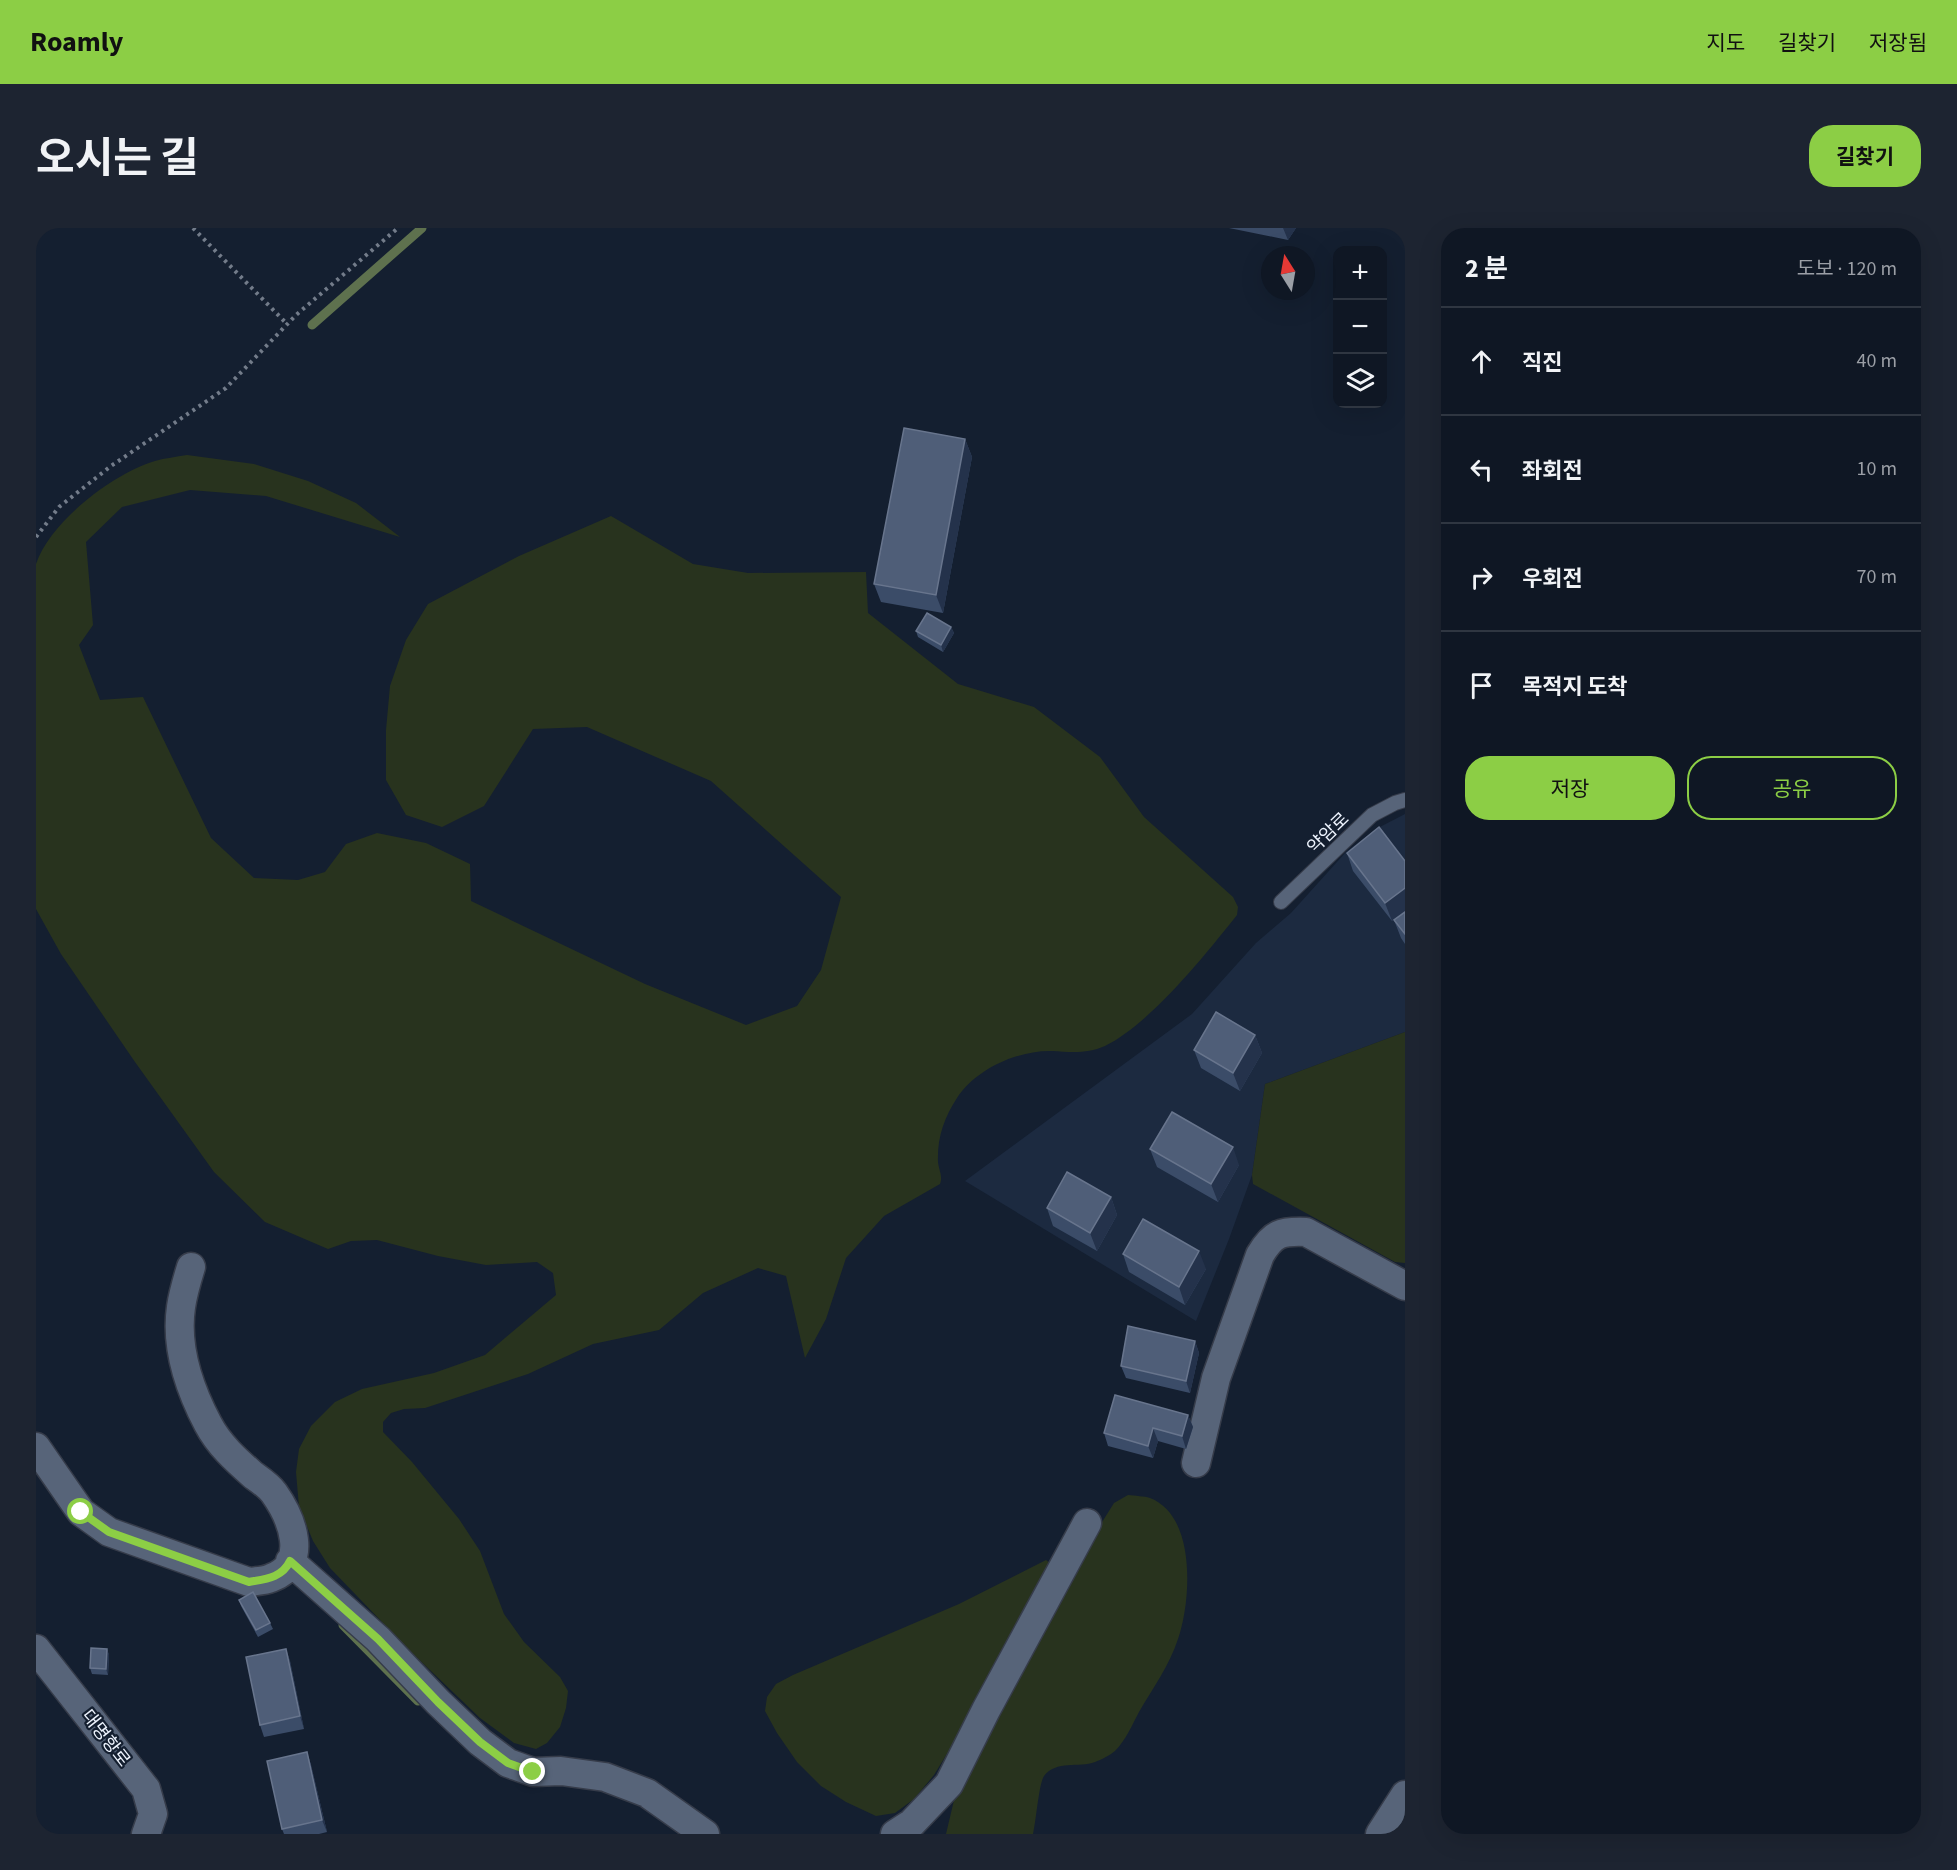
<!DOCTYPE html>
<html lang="ko">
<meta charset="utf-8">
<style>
body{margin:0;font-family:"Source Sans 3","Noto Sans KR",sans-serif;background:#1d2431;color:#f1f3f6}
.controls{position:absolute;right:18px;top:18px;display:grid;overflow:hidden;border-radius:12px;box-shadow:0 6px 24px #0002}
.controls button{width:54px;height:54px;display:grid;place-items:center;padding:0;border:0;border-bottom:2px solid #2f3641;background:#0f1724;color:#f1f3f6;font:30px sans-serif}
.compass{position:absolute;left:1225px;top:18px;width:54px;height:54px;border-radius:50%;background:#0f1724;box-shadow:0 6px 24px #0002;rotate:349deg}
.stop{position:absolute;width:18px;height:18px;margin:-14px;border:4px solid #8cce45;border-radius:50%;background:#fff}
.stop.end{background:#8cce45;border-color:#fff;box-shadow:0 2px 6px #0008}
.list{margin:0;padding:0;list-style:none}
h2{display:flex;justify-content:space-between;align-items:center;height:78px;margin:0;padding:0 24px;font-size:26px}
h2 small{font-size:20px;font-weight:400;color:#9b9fa6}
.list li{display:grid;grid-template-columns:39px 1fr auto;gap:18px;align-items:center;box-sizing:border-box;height:108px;padding:0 24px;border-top:2px solid #2f3641}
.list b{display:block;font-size:22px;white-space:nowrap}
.list em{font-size:20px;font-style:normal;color:#9b9fa6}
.actions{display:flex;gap:12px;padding:18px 24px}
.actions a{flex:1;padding:14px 0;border:2px solid #8cce45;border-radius:24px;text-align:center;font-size:21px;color:#8cce45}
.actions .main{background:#8cce45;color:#111}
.icon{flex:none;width:33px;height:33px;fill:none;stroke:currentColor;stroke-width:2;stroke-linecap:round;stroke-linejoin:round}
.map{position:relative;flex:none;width:1369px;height:1606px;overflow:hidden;border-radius:24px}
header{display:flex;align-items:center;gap:36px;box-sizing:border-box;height:84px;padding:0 30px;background:#8cce45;color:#111}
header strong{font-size:28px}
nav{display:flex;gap:33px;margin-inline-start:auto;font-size:21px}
.intro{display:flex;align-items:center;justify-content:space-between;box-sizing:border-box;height:144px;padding:0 36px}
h1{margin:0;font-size:42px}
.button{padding:15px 27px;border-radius:24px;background:#8cce45;color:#111;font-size:21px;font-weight:700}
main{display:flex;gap:36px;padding:0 36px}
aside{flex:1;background:#0f1724;border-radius:24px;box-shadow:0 6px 24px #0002}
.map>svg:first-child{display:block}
</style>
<header>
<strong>Roamly</strong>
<nav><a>지도</a><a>길찾기</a><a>저장됨</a></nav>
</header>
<div class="intro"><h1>오시는 길</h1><a class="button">길찾기</a></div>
<main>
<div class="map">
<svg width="1369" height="1606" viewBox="0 0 1369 1606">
<rect width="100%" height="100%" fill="#141f30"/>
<path fill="#1c2a40" d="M 1369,586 L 1369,804 L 1229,856 L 1216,947 L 1193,1011 L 1160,1093 L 929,953 L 1156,786 L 1220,715 L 1255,685 L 1310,624 L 1340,601 Z"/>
<path fill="#28331e" d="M 151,227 L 218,236 L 272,253 L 320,275 L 364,309 L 230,268 L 154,262 L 86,279 L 50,314 L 57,397 L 43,417 L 64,472 L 107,469 L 175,610 L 218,650 L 262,652 L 289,644 L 310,616 L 341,605 L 390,615 L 434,636 L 435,673 L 609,756 L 710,797 L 761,778 L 785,742 L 805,669 L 675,553 L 551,499 L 497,501 L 448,578 L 406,599 L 370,587 L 350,552 L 350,502 L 354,458 L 370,412 L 392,376 L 483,328 L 575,288 L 657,336 L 712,345 L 830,344 L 832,385 L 922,456 L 998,479 L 1064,529 L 1108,589 L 1197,669 L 1202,679 L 1201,687 C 1170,726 1114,796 1069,818 C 1051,826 1035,824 1016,823 C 982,822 940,841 921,870 C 908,890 901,910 902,934 C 903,943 907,948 904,956 L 848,988 L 810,1030 L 790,1091 L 769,1130 L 750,1048 L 722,1040 L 667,1065 L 623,1102 L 557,1116 L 492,1146 L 389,1180 L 368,1181 L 355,1185 L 347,1194 L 347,1204 L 376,1234 L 423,1291 L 444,1323 L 468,1386 L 488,1414 L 524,1449 L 532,1463 L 530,1480 L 524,1499 L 511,1515 L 500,1521 L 478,1515 L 444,1490 L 373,1422 L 294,1340 L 277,1313 L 263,1279 L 260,1244 L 263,1221 L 275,1198 L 299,1174 L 326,1161 L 398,1145 L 449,1127 L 520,1067 L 517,1045 L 501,1034 L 450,1037 L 402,1028 L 341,1012 L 315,1013 L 292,1021 L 229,994 L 178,944 L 99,834 L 25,726 L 0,681 L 0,336 C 14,294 76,246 119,233 C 129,230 140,229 151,227 Z
M 1369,804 L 1369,1035 L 1359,1034 L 1217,956 L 1216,947 L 1229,856 Z
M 1092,1267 C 1099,1268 1108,1268 1114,1270 C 1161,1288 1155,1374 1142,1411 C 1133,1438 1117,1460 1103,1484 C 1096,1497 1090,1512 1079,1523 C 1074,1527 1065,1532 1059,1534 C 1043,1540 1020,1532 1008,1548 C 1003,1555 1000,1594 997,1606 L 910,1606 L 919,1568 L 1063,1299 L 1078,1275 Z
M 1010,1332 L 1015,1336 L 923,1506 L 898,1547 L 878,1571 L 859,1585 L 840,1588 L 810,1574 L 785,1558 L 761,1534 L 741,1505 L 729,1483 L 731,1469 L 740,1456 L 757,1447 L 923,1376 Z"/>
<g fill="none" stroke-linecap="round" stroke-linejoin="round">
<path stroke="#5e714e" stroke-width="9" d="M 276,97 L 386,0
M 307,1397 L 382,1473"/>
<defs>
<path id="lane" d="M 1245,674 L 1336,587 L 1359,575 L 1369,572"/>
<path id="street" d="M 0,1219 L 45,1284 L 73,1304 L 213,1354 C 220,1353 228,1353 235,1350 C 275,1336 255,1289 238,1265 C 233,1258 224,1252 217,1247 C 200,1232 183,1217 172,1196 C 153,1160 139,1120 145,1079 C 147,1065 151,1052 155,1039
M 1160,1235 L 1180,1150 L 1224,1027 C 1237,1005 1245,1003 1270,1004 L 1369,1058
M 254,1333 L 342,1411 L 402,1474 L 444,1514 L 472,1535 L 497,1544 L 525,1543 L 569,1549 L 611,1565 L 669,1606
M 0,1421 L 110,1561 L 117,1586 L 110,1606
M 859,1606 L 876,1595 L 913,1556 L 950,1482 L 1051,1295
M 1344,1606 L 1369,1567"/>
</defs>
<use href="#lane" stroke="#363c4a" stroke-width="16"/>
<use href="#street" stroke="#363c4a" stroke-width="31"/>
<path stroke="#737c8a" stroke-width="4" stroke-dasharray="3 4.5" stroke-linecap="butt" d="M 157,0 L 251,96
M 0,309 L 23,279 L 75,238 L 190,160 L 260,87 L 362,0"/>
<use href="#lane" stroke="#576479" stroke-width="14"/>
<use href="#street" stroke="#576479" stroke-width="28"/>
</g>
<path fill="#3b4c68" d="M 1193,0 L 1260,0 L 1252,12 Z
M 929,211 L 936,229 L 907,385 L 845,374 L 838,356 Z
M 915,399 L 918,405 L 907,424 L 882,409 L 880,403 Z
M 1311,625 L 1369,683 L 1356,693 L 1317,643 Z
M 1369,684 L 1369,716 L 1365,710 L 1358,692 Z
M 1219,807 L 1226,825 L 1204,863 L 1165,840 L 1158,822 Z
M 1114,921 L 1203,937 L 1182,974 L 1121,939 Z
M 1075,969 L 1081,987 L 1061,1023 L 1017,998 L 1011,980 Z
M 1087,1026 L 1170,1041 L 1149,1077 L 1093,1044 Z
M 1159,1113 L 1163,1125 L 1154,1165 L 1090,1150 L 1085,1138 Z
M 1152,1187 L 1157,1199 L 1150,1221 L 1122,1213 L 1117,1230 L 1072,1218 L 1068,1205 Z
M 203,1372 L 234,1395 L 237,1401 L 222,1409 L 205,1378 Z
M 71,1421 L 73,1427 L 72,1447 L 56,1446 L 54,1440 Z
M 250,1421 L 254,1433 L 268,1501 L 228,1509 L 224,1497 Z
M 271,1524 L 275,1537 L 291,1604 L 283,1606 L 248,1606 L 246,1601 Z"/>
<path fill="#24324b" d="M 1247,0 L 1260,0 L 1252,12 Z
M 929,211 L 936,229 L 907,385 L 900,367 Z
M 915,399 L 918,405 L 907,424 L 905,417 Z
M 1369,660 L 1369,683 L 1356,693 L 1349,675 Z
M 1219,807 L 1226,825 L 1204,863 L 1197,845 Z
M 1197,919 L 1203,937 L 1182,974 L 1175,956 Z
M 1075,969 L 1081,987 L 1061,1023 L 1054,1005 Z
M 1163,1023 L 1170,1041 L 1149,1077 L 1143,1059 Z
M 1159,1113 L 1163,1125 L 1154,1165 L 1150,1153 Z
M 1152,1187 L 1157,1199 L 1150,1221 L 1146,1208 Z
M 1117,1200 L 1122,1213 L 1117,1230 L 1112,1218 Z
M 71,1421 L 73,1427 L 72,1447 L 70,1441 Z
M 250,1421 L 254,1433 L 268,1501 L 264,1488 Z
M 271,1524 L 275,1537 L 291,1604 L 286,1592 Z"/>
<path fill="#4f5e78" stroke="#68758d" stroke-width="1.5" d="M 868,200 L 929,211 L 900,367 L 838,356 Z
M 891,385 L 915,399 L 905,417 L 880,403 Z
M 1343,599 L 1369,633 L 1369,660 L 1349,675 L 1311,625 Z
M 1369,684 L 1369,706 L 1358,692 Z
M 1180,784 L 1219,807 L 1197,845 L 1158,822 Z
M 1136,884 L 1197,919 L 1175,956 L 1114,921 Z
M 1031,944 L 1075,969 L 1054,1005 L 1011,980 Z
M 1107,991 L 1163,1023 L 1143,1059 L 1087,1026 Z
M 1092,1098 L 1159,1113 L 1150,1153 L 1085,1138 Z
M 1079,1167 L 1152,1187 L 1146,1208 L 1117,1200 L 1112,1218 L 1068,1205 Z
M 217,1364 L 234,1395 L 220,1402 L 203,1372 Z
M 55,1420 L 71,1421 L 70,1441 L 54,1440 Z
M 250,1421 L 264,1488 L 224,1497 L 210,1429 Z
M 271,1524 L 286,1592 L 246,1601 L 231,1533 Z"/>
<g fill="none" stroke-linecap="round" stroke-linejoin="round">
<path stroke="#8cce45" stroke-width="8" d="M 45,1284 L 73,1304 L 213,1354 C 229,1351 246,1350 254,1333 L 342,1411 L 402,1474 L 444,1514 L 472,1535 L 497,1544"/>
</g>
<g text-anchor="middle" stroke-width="4.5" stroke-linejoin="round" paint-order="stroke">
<g font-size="18" fill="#eef4fe" stroke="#141f30">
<text transform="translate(1292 605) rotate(-44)" y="6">약암로</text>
<text transform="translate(70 1510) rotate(52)" y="6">대명항로</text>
</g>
</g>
</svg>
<div class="controls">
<button>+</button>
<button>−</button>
<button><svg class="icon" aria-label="layers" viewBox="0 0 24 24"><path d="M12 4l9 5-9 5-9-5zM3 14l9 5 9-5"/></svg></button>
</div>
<svg class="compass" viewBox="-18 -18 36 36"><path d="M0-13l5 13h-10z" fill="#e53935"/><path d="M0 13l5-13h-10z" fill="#9b9fa6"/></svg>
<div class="stop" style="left:45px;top:1284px"></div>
<div class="stop end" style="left:497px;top:1544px"></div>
</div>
<aside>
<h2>2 분<small>도보 · 120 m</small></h2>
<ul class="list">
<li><svg class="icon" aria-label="ahead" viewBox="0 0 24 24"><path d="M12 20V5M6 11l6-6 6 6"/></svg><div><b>직진</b></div><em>40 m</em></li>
<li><svg class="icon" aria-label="left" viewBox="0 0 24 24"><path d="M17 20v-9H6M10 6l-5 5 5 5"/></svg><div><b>좌회전</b></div><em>10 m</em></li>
<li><svg class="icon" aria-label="right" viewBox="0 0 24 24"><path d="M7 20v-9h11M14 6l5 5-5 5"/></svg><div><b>우회전</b></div><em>70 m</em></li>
<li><svg class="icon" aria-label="arrive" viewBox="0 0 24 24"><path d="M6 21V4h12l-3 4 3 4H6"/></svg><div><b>목적지 도착</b></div></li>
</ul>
<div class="actions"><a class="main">저장</a><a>공유</a></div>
</aside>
</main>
